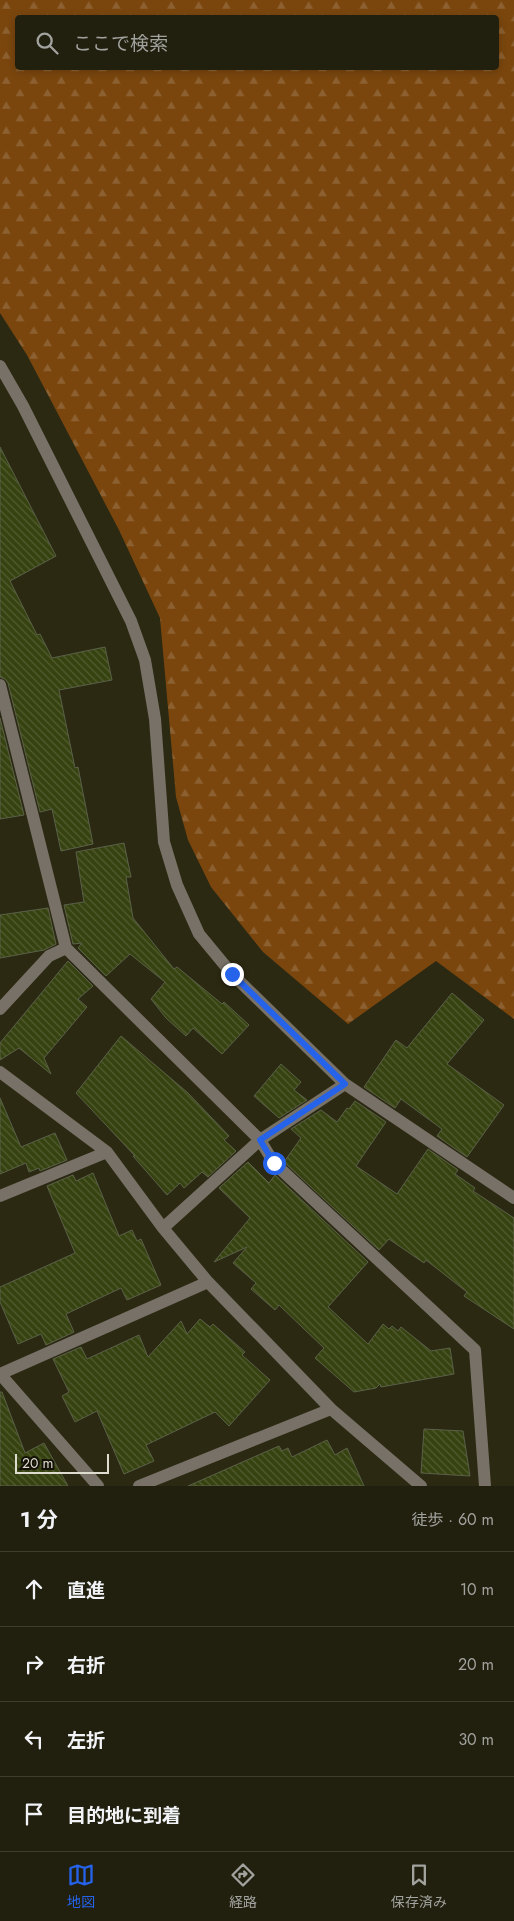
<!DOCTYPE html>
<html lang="ja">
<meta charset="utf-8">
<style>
body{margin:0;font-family:Jost,"Noto Sans JP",sans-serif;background:#2d2c1c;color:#f1f3f6}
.scale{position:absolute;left:15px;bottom:12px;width:94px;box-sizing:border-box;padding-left:5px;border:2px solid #dedcce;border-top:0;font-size:14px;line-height:18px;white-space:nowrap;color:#dedcce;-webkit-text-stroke:4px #131108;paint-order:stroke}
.stop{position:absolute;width:15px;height:15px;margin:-11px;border:4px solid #2563eb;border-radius:50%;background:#fff}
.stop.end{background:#2563eb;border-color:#fff;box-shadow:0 1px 5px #0008}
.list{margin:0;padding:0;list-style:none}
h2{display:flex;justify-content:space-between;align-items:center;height:65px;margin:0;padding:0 20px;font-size:21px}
h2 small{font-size:16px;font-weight:400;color:#a2a29e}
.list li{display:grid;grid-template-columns:32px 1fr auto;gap:15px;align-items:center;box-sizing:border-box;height:75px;padding:0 20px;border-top:1px solid #3e3d2e}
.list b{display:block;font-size:19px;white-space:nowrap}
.list em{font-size:16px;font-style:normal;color:#a2a29e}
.icon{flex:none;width:28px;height:28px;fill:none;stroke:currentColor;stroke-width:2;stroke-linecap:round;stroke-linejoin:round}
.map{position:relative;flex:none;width:514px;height:1486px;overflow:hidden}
.search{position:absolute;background:#211f0e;box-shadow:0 2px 8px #0003;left:15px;right:15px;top:15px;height:55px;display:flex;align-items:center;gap:12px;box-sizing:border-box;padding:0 18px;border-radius:5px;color:#a2a29e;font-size:19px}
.sheet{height:365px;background:#211f0e}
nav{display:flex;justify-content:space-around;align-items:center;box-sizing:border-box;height:70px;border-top:1px solid #3e3d2e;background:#211f0e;font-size:14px;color:#a2a29e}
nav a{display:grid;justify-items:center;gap:2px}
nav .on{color:#2563eb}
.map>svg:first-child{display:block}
</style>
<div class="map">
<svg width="514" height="1486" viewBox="0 0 514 1486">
<defs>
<pattern id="forest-firs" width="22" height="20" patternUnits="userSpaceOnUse" patternTransform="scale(1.25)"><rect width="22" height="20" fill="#7a460e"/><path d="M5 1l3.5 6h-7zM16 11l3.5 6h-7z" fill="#8c6030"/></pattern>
<pattern id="building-back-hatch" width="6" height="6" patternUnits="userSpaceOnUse" patternTransform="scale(1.25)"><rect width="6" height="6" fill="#364210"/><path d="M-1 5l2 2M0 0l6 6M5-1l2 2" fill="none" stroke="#535d32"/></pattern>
</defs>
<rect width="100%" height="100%" fill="#2c2912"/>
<path fill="url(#forest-firs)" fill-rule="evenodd" d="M 0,0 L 514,0 L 514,1019 L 436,961 L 348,1024 L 263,952 L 211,887 L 188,840 L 176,797 L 160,618 L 119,530 L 27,355 L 0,313 ZM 18,18 L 496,18 L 496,68 L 18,68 Z"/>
<path fill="url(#building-back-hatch)" stroke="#5a6149" d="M 0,447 L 56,556 L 10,581 L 37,635 L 40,634 L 52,658 L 105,647 L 112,680 L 59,690 L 75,768 L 78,767 L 93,844 L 61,851 L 52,809 L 40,812 L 8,683 L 5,679 L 0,677 Z
M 0,718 L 24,815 L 0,819 Z
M 124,843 L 131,877 L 126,877 L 133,918 L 174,969 L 177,967 L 222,1004 L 224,1002 L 249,1025 L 222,1054 L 193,1028 L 186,1036 L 166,1018 L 151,999 L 165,982 L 130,954 L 106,976 L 78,948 L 82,943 L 73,944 L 64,905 L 84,902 L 76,852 Z
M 48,908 L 56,944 L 44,950 L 0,958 L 0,915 Z
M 68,961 L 93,986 L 78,999 L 87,1007 L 44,1058 L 51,1074 L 19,1048 L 0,1060 L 0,1043 Z
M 452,993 L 484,1020 L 447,1064 L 504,1105 L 467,1157 L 437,1136 L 442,1129 L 401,1099 L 395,1108 L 364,1087 L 396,1040 L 407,1048 Z
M 121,1036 L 188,1093 L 229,1136 L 224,1140 L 236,1151 L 208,1177 L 202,1172 L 184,1188 L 180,1183 L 167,1195 L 133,1156 L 135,1156 L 76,1093 Z
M 281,1064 L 301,1082 L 294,1090 L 307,1100 L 279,1118 L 254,1096 Z
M 0,1098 L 21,1147 L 55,1133 L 67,1160 L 40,1171 L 39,1168 L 29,1172 L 26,1163 L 0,1174 Z
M 355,1101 L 386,1122 L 356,1166 L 397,1194 L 428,1149 L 458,1170 L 455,1174 L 475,1188 L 473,1191 L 514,1218 L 514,1329 L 464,1296 L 467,1292 L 426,1260 L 424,1263 L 389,1239 L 379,1250 L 284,1162 L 301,1138 L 291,1129 L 321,1110 L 337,1122 L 347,1108 L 349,1109 Z
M 248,1162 L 269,1183 L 275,1175 L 368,1262 L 328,1307 L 368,1344 L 383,1324 L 389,1329 L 392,1326 L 398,1331 L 401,1327 L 431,1351 L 450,1348 L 454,1374 L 381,1387 L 380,1384 L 376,1388 L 354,1392 L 315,1358 L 324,1348 L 279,1305 L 275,1310 L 251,1289 L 256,1283 L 233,1263 L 247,1247 L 214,1262 L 250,1218 L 219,1188 Z
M 93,1173 L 119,1236 L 132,1230 L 137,1241 L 141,1239 L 161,1285 L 127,1300 L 121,1288 L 66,1314 L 74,1332 L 46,1345 L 41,1334 L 18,1344 L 0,1302 L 0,1287 L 75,1253 L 47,1186 L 73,1175 L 76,1181 Z
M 200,1319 L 210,1327 L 213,1324 L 245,1352 L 242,1355 L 270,1380 L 229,1426 L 215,1412 L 146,1445 L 154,1461 L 124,1474 L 97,1411 L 75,1422 L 62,1396 L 69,1392 L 53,1359 L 81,1347 L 87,1359 L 139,1335 L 148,1357 L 181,1321 L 187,1334 Z
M 0,1392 L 2,1392 L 25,1453 L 44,1443 L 68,1486 L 0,1486 Z
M 424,1429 L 463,1431 L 470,1476 L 421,1473 Z
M 327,1440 L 335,1455 L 347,1448 L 364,1486 L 188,1486 L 279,1446 L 282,1451 L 288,1448 L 292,1457 Z"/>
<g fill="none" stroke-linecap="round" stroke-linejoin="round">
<path stroke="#777167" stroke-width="12" d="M 0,366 L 23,406 L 131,621 L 145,660 L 155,719 L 164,842 L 177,885 L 199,934 L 232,974 L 345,1084 L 514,1198
M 0,685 L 66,948 L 260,1140 L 274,1163 L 475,1350 L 485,1486
M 0,1009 L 49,956 L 66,948
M 0,1072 L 107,1152 L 163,1228 L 208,1282 L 331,1409 L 421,1486
M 0,1196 L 107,1152
M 163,1228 L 260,1140 L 345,1084
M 0,1374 L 208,1282
M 0,1374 L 98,1486
M 139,1486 L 331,1409"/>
</g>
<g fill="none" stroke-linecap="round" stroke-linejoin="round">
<path stroke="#2563eb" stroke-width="6" d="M 232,974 L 345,1084 L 260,1140 L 274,1163"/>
</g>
</svg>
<div class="scale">20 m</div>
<div class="stop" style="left:274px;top:1163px"></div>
<div class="stop end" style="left:232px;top:974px"></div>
<div class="search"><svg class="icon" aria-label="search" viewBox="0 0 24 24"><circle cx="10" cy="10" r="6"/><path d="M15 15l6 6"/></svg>ここで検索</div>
</div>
<section class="sheet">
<h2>1 分<small>徒歩 · 60 m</small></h2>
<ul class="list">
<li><svg class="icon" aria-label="ahead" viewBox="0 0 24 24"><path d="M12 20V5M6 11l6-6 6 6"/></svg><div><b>直進</b></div><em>10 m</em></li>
<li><svg class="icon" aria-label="right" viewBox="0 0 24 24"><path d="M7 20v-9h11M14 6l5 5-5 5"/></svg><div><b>右折</b></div><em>20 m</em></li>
<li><svg class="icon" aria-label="left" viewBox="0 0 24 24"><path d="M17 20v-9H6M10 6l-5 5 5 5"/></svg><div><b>左折</b></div><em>30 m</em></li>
<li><svg class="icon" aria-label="arrive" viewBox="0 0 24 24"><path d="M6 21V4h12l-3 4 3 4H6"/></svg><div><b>目的地に到着</b></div></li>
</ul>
</section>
<nav>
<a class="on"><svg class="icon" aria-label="map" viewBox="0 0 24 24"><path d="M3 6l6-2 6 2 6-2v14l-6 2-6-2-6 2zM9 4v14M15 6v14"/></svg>地図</a>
<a><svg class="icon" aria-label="directions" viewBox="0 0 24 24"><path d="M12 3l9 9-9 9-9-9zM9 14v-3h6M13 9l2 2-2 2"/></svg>経路</a>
<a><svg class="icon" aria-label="saved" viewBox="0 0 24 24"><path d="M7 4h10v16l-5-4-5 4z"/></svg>保存済み</a>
</nav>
